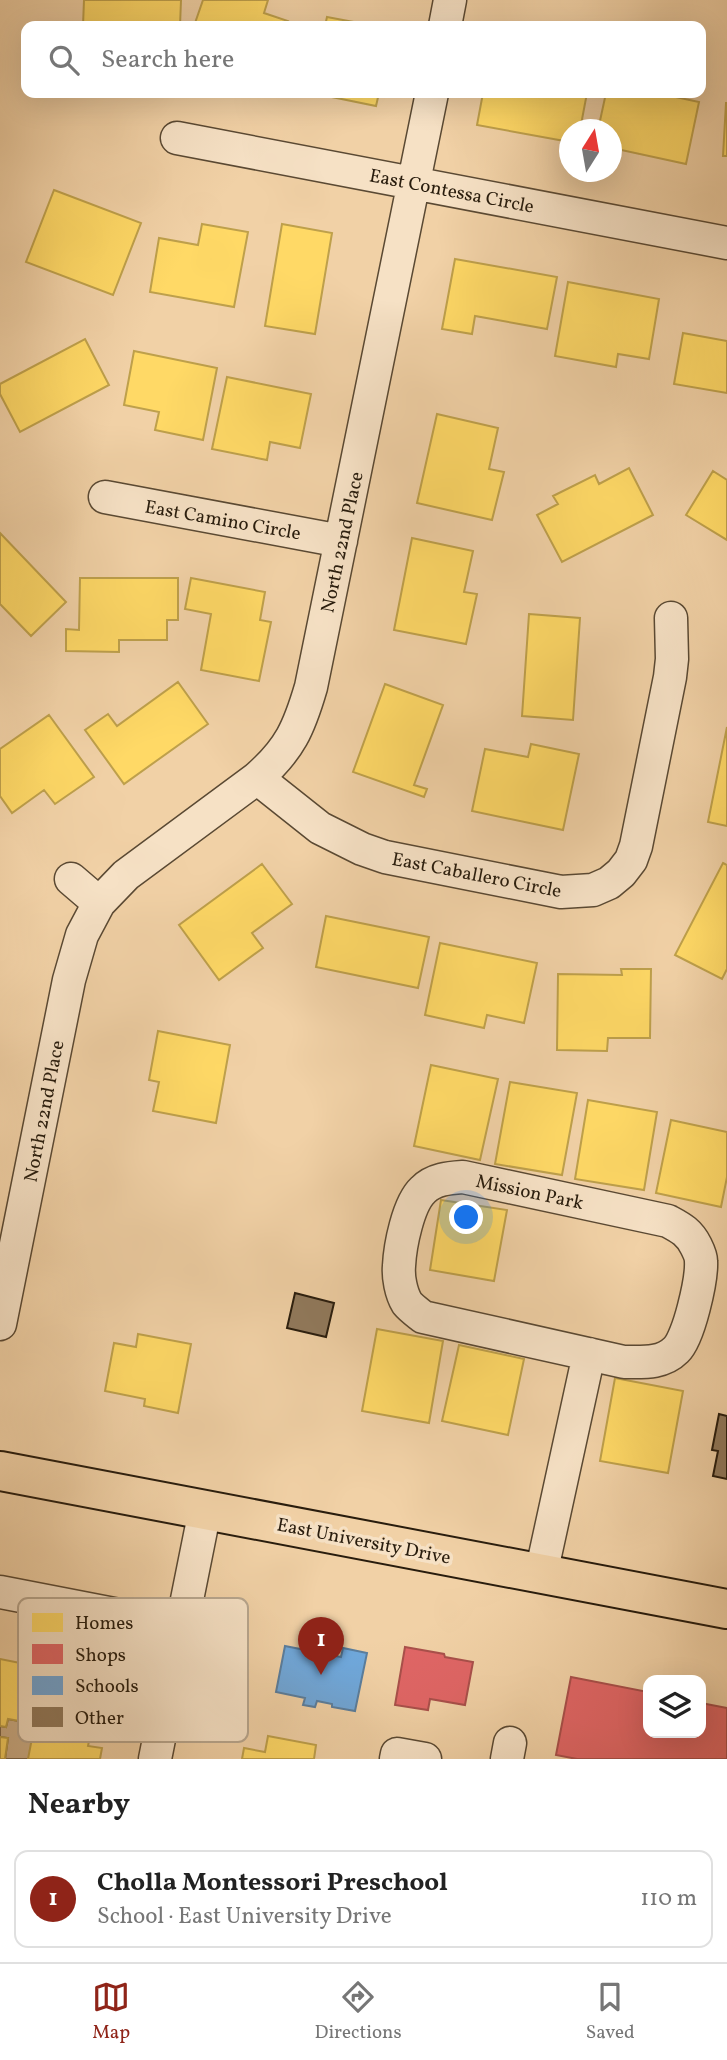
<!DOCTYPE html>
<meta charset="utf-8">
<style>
body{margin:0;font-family:Vollkorn,serif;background:#f6f6f6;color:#222}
.controls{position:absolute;right:21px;bottom:21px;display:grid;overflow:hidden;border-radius:14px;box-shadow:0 7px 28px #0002}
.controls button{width:63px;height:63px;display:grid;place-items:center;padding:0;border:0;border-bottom:2px solid #e0e0e0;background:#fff;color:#222;font:35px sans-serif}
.compass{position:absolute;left:559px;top:119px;width:63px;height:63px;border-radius:50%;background:#fff;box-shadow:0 7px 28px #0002;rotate:11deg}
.you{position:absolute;left:467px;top:1218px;width:24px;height:24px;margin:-18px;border:5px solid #fff;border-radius:50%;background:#1a73e8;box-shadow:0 0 0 10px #1a73e833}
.badge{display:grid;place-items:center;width:46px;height:46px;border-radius:50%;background:#8f2418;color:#fff;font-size:23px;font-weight:700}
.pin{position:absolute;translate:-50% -58px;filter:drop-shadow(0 2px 4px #0008)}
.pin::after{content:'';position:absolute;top:37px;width:24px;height:21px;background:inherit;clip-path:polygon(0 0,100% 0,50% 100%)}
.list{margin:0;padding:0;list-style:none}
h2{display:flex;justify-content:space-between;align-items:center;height:91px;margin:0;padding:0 28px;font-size:30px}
h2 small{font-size:23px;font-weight:400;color:#767676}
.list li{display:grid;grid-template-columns:46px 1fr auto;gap:21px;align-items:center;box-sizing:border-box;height:98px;margin:0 14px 14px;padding:0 14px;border:2px solid #e0e0e0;border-radius:14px}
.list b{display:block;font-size:26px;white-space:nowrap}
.list p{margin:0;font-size:23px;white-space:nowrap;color:#767676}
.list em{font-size:23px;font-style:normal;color:#767676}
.icon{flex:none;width:38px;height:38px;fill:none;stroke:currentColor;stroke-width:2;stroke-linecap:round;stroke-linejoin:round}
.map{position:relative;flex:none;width:727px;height:1759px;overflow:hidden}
.search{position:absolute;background:#fff;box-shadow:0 7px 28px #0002;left:21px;right:21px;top:21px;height:77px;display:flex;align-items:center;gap:18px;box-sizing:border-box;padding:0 24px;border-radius:14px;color:#767676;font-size:26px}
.sheet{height:203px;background:#fff}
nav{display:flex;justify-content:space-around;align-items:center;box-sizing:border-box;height:98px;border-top:2px solid #e0e0e0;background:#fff;font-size:19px;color:#767676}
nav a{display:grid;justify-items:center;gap:4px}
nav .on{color:#8f2418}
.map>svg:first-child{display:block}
</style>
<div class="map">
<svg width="727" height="1759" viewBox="0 0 727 1759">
<rect width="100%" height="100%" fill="#f1d1a6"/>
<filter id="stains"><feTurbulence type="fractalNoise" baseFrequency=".00286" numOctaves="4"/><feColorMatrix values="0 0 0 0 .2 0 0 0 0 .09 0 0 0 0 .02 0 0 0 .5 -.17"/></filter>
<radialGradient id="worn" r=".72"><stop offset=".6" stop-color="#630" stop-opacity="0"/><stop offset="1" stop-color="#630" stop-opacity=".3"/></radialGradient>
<path fill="#cfb28c" stroke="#7c674c" stroke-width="2" d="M 8,1719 L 46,1726 L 44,1735 L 33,1733 L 30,1759 L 5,1759 L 8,1738 L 0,1737 L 0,1726 L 6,1727 Z"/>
<path fill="#ffd966" stroke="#bea04b" stroke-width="2" d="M 84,0 L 181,0 L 180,26 L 83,26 Z
M 203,0 L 268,0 L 264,13 L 288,21 L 286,26 L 194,26 Z
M 327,17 L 375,26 L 325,26 Z
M 312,93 L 379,93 L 376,106 Z
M 483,93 L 587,93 L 580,130 L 570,130 L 570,142 L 477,125 Z
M 606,93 L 657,93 L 699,102 L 686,164 L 612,148 L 612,130 L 598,130 Z
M 726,103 L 727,103 L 727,156 L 723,156 Z
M 54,190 L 141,223 L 113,295 L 26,262 Z
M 202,224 L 248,232 L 234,307 L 150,292 L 159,238 L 198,245 Z
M 282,224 L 332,233 L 315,334 L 265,326 Z
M 455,259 L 557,277 L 547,329 L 475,316 L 472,334 L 442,329 Z
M 568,282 L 659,299 L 649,359 L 618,354 L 616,367 L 555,356 Z
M 683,333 L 727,341 L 727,393 L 674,384 Z
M 85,339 L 109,385 L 20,432 L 0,394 L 0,384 Z
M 134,351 L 217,368 L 203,440 L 155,430 L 159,412 L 124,405 Z
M 227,377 L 311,394 L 300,448 L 270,442 L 267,460 L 212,449 Z
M 437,414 L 498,428 L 489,469 L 504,472 L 492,520 L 417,503 Z
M 629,468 L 653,515 L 562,562 L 537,515 L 558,504 L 553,496 L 595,475 L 599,484 Z
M 713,471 L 727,480 L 727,540 L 686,515 Z
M 0,533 L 66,602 L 31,636 L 0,604 Z
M 412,538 L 473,551 L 464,592 L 477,594 L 466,644 L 394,630 Z
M 80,578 L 178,578 L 178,620 L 167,620 L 167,640 L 119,640 L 119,652 L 66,651 L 66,629 L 79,630 Z
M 191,578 L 265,592 L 260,620 L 271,622 L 259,681 L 201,670 L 211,614 L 185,609 Z
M 529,614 L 580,618 L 573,720 L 522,716 Z
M 178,682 L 208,724 L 124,784 L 85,730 L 108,714 L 117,726 Z
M 385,684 L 443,705 L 414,785 L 427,789 L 424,797 L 353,772 Z
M 49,715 L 94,777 L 55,804 L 44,790 L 12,813 L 0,796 L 0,749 Z
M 727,727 L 727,826 L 708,822 Z
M 531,744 L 579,754 L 563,830 L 472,811 L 485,749 L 528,757 Z
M 723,863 L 727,865 L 727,969 L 722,979 L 675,955 Z
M 262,864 L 292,904 L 252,933 L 263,948 L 219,980 L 179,925 Z
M 326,916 L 429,937 L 418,988 L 316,967 Z
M 440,943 L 537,963 L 524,1023 L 487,1015 L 484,1028 L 425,1015 Z
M 621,969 L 651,969 L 650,1038 L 608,1038 L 607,1051 L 557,1050 L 558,974 L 622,975 Z
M 158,1031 L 230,1045 L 216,1123 L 153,1111 L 159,1082 L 149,1080 Z
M 431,1065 L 498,1079 L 480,1160 L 414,1146 Z
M 510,1082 L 577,1093 L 562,1175 L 495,1164 Z
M 588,1100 L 657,1112 L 644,1190 L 575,1179 Z
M 671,1120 L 727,1132 L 727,1177 L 721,1207 L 656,1193 Z
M 441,1200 L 507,1210 L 494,1281 L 430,1270 Z
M 377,1329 L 443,1341 L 429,1423 L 362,1411 Z
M 138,1334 L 191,1344 L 178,1413 L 144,1406 L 145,1399 L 105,1391 L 114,1343 L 136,1347 Z
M 459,1345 L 524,1359 L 508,1435 L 442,1421 Z
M 615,1378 L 683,1391 L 668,1473 L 600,1461 Z
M 0,1659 L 60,1671 L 58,1676 L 80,1680 L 76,1703 L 53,1698 L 50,1713 L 93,1722 L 88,1746 L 102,1748 L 100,1759 L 28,1759 L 33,1733 L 44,1735 L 46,1726 L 8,1719 L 6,1727 L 0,1726 Z
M 268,1736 L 316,1745 L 314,1759 L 242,1759 L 244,1748 L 265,1752 Z
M 0,1737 L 8,1738 L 5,1759 L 0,1759 Z"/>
<path fill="#e06666" stroke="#a9504b" stroke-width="2" d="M 405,1647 L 444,1654 L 445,1657 L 473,1662 L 465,1705 L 430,1699 L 428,1710 L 395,1705 Z
M 571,1677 L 648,1692 L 648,1733 L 701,1733 L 701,1703 L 727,1708 L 727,1759 L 577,1759 L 556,1755 Z"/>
<path fill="#6fa8dc" stroke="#5a7e9e" stroke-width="2" d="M 285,1646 L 341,1657 L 343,1648 L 367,1653 L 355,1711 L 332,1707 L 332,1704 L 317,1701 L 315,1707 L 303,1705 L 305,1698 L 276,1692 Z"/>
<path fill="#917a5d" stroke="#281c0d" stroke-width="2" d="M 295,1293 L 334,1303 L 326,1337 L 287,1328 Z
M 719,1414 L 727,1416 L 727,1479 L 713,1476 L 718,1451 L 712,1450 Z"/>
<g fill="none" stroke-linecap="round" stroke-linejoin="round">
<defs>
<path id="minor" d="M 445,26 L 450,0
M 177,138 L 727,243
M 105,497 L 341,541
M 257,778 L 320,828 L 362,849 L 385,857 L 561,892 L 593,890 L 609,883 L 621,873 L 631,860 L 636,846 L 670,677 L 672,659 L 671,618
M 71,879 L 99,903
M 463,1177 L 668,1221 C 681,1228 689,1232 696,1246 C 698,1250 701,1257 701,1261 C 702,1279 689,1338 676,1350 C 662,1364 643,1362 624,1362 L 423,1317 C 418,1313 411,1308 407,1303 C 401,1293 398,1277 399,1266 C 400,1246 408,1204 423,1190 C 434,1179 449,1178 463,1177 Z
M 0,1324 L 69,980 L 82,935 L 99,903 L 126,875 L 257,778 C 290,749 299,728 311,687 L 432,93
M 541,1574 L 589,1354
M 0,1592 L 181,1627
M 155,1759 L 205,1510
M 396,1759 L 397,1754 L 425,1759
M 507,1759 L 510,1743"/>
<path id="major" d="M 0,1471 L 727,1609"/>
</defs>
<use href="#minor" stroke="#5a4933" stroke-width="35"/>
<use href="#major" stroke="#281c0d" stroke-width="42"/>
<use href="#minor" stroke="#f6e1c5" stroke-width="32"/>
<use href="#major" stroke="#f1d1a6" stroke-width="38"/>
</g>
<g text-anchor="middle" stroke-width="7" stroke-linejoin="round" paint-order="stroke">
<g font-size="19" fill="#281c0d" stroke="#f6e1c5">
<text transform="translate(452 190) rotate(11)" y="7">East Contessa Circle</text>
<text transform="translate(223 519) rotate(10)" y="7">East Camino Circle</text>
<text transform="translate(341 542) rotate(-78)" y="7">North 22nd Place</text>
<text transform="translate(477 874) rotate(11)" y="7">East Caballero Circle</text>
<text transform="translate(43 1111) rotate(-79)" y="7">North 22nd Place</text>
<text transform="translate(530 1191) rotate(12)" y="7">Mission Park</text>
<text transform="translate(364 1540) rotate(11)" y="7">East University Drive</text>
</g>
</g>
<rect x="18" y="1598" width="230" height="144" rx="10" fill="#f6e1c5" stroke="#b8a68e" stroke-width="2"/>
<rect x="32" y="1613" width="31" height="19" fill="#ffd966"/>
<rect x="32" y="1644" width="31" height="20" fill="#e06666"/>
<rect x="32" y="1676" width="31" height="19" fill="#6fa8dc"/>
<rect x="32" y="1707" width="31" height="20" fill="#917a5d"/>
<g font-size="19" fill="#281c0d">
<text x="75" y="1629">Homes</text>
<text x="75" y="1661">Shops</text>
<text x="75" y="1692">Schools</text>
<text x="75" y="1724">Other</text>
</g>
<rect width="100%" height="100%" filter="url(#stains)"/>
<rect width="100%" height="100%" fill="url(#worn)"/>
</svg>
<div class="controls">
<button><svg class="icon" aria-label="layers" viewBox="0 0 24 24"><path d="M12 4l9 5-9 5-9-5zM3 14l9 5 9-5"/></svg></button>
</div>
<svg class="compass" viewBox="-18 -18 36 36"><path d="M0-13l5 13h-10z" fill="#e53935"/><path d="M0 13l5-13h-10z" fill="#767676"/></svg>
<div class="you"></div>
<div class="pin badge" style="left:321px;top:1675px">1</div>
<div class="search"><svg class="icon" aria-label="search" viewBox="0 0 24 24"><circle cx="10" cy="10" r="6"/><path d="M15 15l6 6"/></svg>Search here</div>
</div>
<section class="sheet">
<h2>Nearby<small></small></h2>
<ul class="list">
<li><span class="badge">1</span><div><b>Cholla Montessori Preschool</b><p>School · East University Drive</p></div><em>110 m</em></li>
</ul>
</section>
<nav>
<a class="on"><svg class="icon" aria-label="map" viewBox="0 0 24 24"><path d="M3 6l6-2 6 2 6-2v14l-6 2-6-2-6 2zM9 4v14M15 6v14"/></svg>Map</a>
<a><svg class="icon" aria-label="directions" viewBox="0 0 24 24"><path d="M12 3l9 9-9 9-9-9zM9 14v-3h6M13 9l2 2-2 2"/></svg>Directions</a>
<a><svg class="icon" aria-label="saved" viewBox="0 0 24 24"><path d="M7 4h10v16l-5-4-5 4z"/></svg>Saved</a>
</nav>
